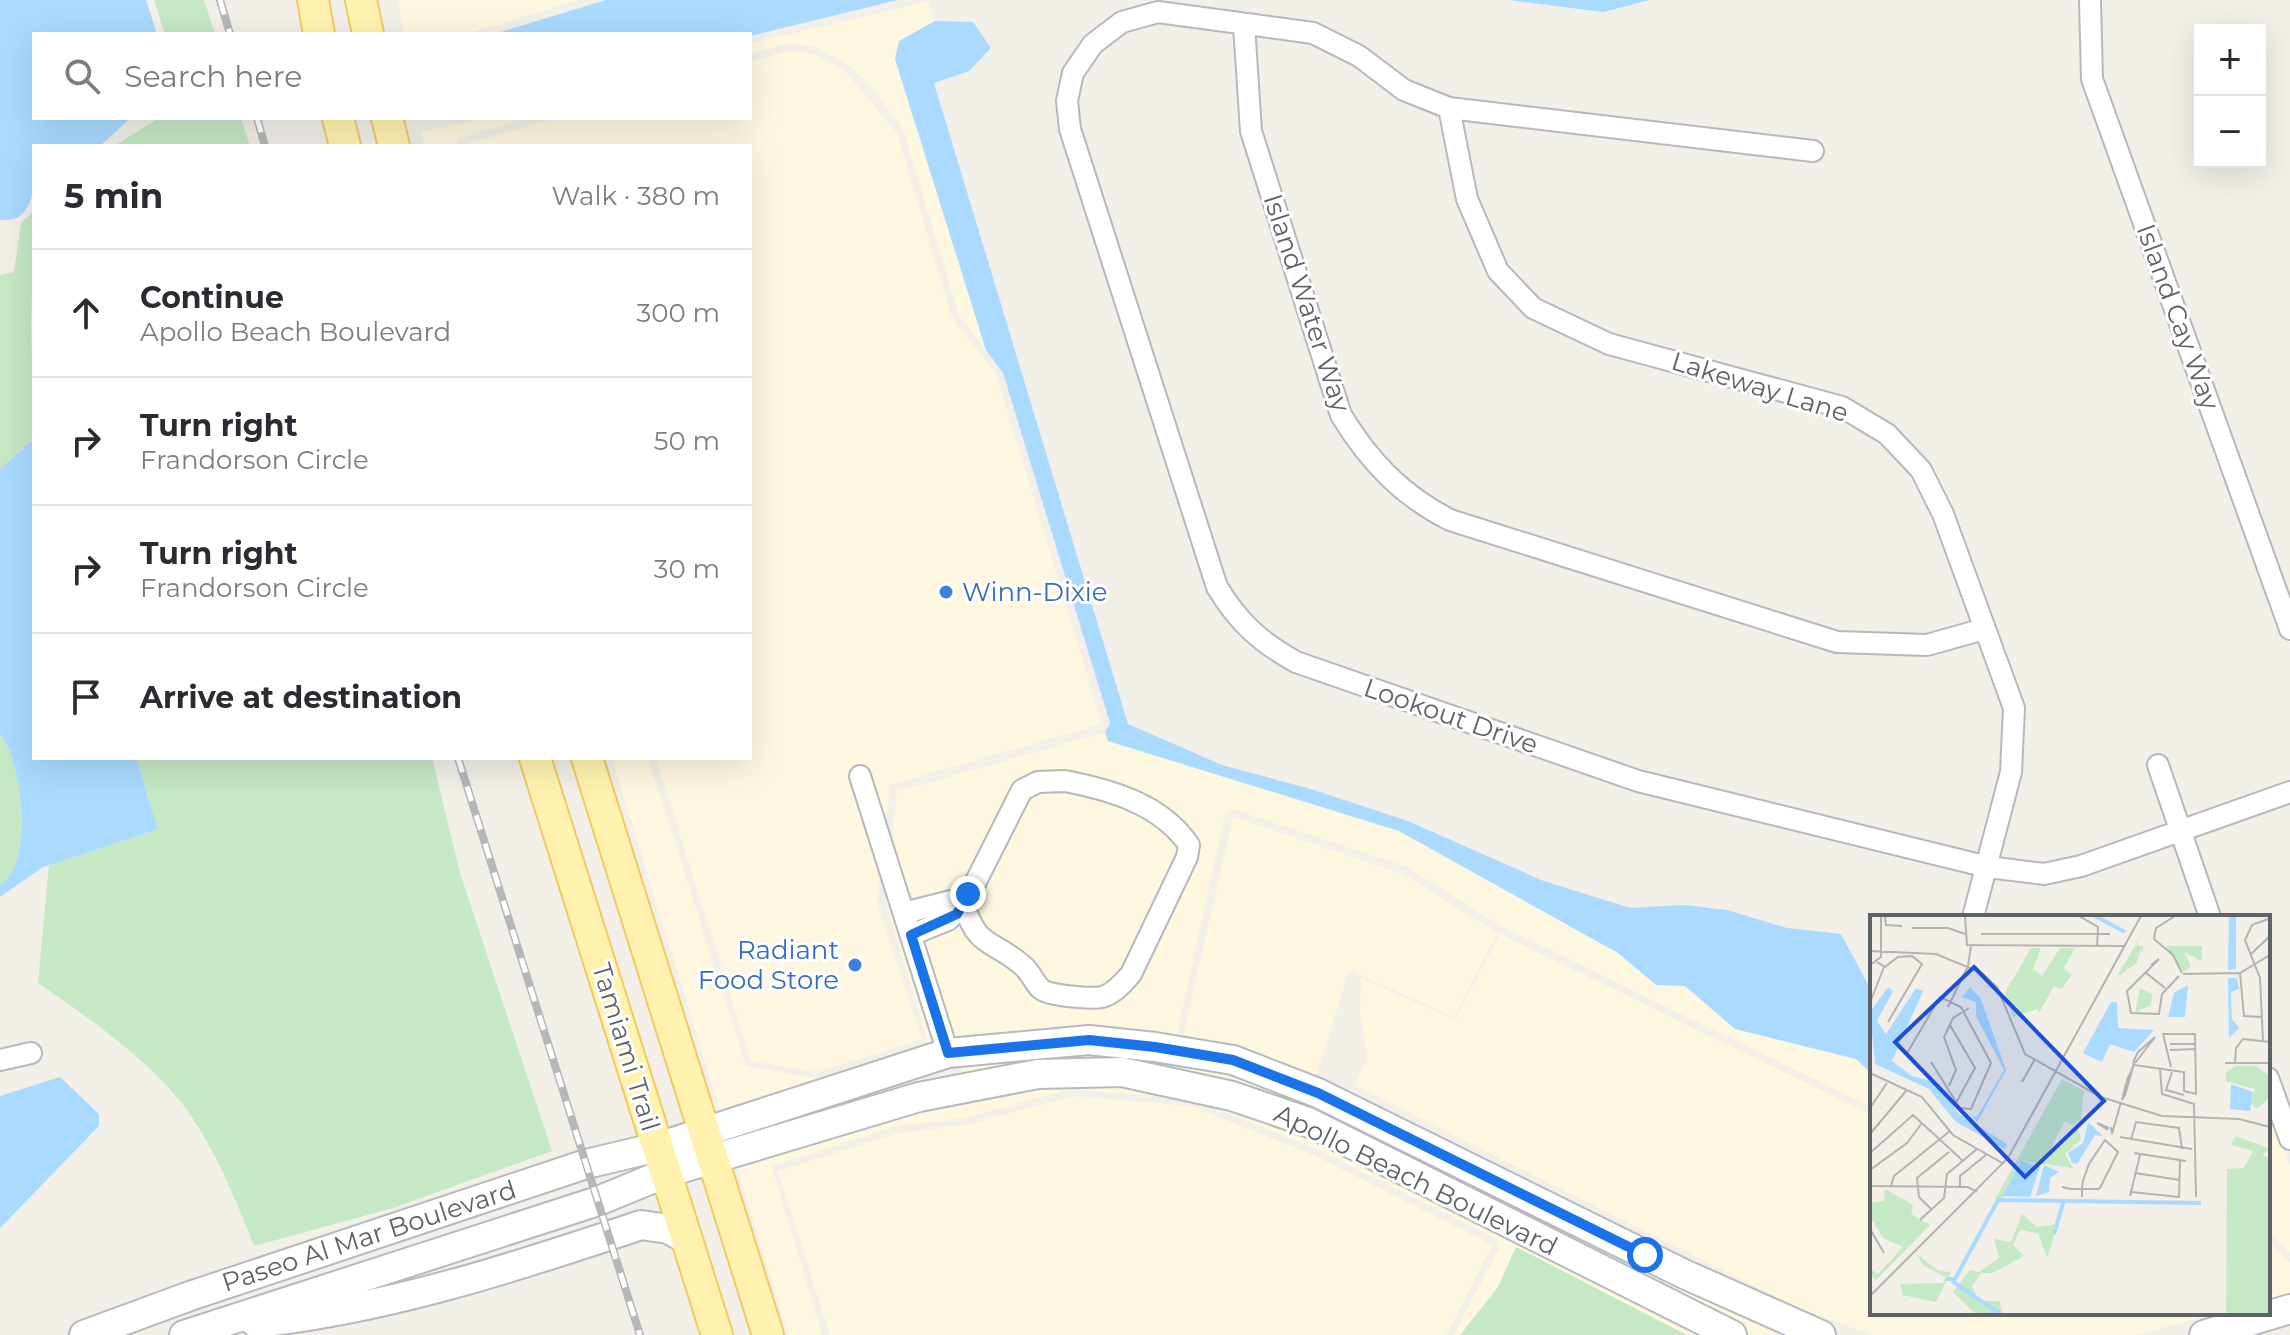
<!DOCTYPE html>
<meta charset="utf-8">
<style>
body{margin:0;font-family:Montserrat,sans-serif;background:#f7f7f7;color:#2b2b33}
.controls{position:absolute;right:24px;top:24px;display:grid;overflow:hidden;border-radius:0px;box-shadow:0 8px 32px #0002}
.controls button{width:72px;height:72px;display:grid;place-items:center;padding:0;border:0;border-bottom:2px solid #e1e1e2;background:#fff;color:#2b2b33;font:40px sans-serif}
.stop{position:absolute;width:24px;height:24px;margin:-18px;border:6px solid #1a73e8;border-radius:50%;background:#fff}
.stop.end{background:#1a73e8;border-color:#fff;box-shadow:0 2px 8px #0008}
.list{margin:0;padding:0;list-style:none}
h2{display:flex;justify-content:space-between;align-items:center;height:104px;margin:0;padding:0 32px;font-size:34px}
h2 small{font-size:26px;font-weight:400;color:#7c7c81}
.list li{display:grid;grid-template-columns:52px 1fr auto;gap:24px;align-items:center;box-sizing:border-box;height:128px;padding:0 32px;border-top:2px solid #e1e1e2}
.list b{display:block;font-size:30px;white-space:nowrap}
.list p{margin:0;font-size:26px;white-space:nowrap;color:#7c7c81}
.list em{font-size:26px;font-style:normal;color:#7c7c81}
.icon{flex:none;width:44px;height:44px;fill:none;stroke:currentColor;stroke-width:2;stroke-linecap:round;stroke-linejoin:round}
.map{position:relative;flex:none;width:2290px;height:1335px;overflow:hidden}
.search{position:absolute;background:#fff;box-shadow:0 8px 32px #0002;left:32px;top:32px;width:720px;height:88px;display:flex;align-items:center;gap:20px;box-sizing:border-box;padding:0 28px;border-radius:0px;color:#7c7c81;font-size:30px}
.panel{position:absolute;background:#fff;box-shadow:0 8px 32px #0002;left:32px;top:144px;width:720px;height:616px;border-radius:0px}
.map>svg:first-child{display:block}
</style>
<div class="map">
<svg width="2290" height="1335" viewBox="0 0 2290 1335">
<rect width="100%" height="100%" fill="#f1efe8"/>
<path fill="#fef7e0" d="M 398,0 L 578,0 L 466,34 L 404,34 Z
M 929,1 L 935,21 L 899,41 L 895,59 L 986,350 L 959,315 L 903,129 L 868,83 L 850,66 L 814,46 L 785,44 L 750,54 L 750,44 Z
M 788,51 L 814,54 L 845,71 L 897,133 L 952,318 L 996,374 L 1102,724 L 890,785 L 877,901 L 922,1039 L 817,1072 L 751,1061 L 656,758 L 750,758 L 750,146 L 462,145 L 557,118 L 750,118 L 750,62 Z
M 485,118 L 528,118 L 459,138 L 455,146 L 425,146 L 421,132 Z
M 1105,732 L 1108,741 L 1399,831 L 1618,953 L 1656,985 L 1685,986 L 1735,1029 L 1856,1059 L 1872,1074 L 1872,1107 L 1501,926 L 1407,867 L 1232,809 L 1225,815 L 1176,1038 L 954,1043 L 922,941 L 960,923 L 976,946 L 1016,970 L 1036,996 L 1049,1004 L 1069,1004 L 1139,979 L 1199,854 L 1184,823 L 1171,811 L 1124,787 L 1014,785 L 958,893 L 910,902 L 891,844 L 897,792 Z
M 612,758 L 648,758 L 746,1066 L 820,1079 L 928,1043 L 885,900 L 886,886 L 937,1047 L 722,1117 Z
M 1065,790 L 1118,804 L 1161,825 L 1179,846 L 1179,854 L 1124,968 L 1099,988 L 1054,987 L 988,934 L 973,906 L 1029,797 L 1041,791 Z
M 1233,817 L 1405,875 L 1497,933 L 1454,1017 L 1349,970 L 1317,1075 L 1183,1036 Z
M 1500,934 L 1872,1115 L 1872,1313 L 2218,1313 L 2134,1335 L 1873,1335 L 1796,1307 L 1355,1085 L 1367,1058 L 1360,1013 L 1361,978 L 1455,1020 Z
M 1089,1049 L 1231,1069 L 1316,1101 L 1797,1335 L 1751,1335 L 1388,1154 L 1234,1088 L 964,1078 L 960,1060 Z
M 1122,1081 L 1231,1105 L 1305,1130 L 1713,1335 L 1687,1335 L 1517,1247 L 1498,1287 L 1460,1335 L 1454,1335 L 1499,1249 L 1497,1239 L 1317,1149 L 1193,1099 L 1071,1089 L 964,1118 L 896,1126 L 772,1166 L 822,1335 L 788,1335 L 736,1163 L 988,1091 Z
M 1074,1096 L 1191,1106 L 1315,1156 L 1492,1245 L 1446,1335 L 830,1335 L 778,1171 L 899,1133 L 966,1125 Z
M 2272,1121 L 2290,1166 L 2290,1253 L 2268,1232 L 2268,1125 L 2272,1124 Z
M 2268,1242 L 2290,1263 L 2290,1294 L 2268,1300 Z"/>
<path fill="#c5e8c5" d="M 154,0 L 204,0 L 215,34 L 165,34 Z
M 159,118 L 241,118 L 250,146 L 114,146 Z
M 34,211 L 31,326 L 34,439 L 0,469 L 0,275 L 14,272 L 21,223 Z
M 0,734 C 22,758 35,866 0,884 Z
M 136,758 L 432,758 L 460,873 L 552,1151 L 393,1208 L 254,1246 C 237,1202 218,1157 192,1117 C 158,1066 88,1017 38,983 L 49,865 L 158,829 Z
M 1516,1247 L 1687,1335 L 1460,1335 L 1498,1287 Z"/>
<path fill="#aadaff" d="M 0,0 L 146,0 L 157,34 L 34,34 L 34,118 L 136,118 L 127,121 L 100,146 L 34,146 C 34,171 40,225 0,220 Z
M 606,0 L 898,0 L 750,36 L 494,34 Z
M 1509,0 L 1650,0 L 1603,12 Z
M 935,21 L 973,22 L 991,48 L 969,71 L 934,83 L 1128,724 L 1222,765 L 1314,790 L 1408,821 L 1541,880 L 1630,908 L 1684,905 L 1727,910 L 1787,928 L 1841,934 L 1872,992 L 1872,1074 L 1856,1059 L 1735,1029 L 1685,986 L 1656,985 L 1618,953 L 1399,831 L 1108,741 L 1105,732 L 1110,723 L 1003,373 L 986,350 L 895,59 L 899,41 Z
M 34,439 L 34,758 L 136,758 L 158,829 L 43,867 L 0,897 L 0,884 C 35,866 22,758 0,734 L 0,469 Z
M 60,1077 L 99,1114 L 99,1126 L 0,1228 L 0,1096 Z"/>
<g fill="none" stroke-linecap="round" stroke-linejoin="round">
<defs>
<path id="minor" d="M 2090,0 L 2092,79 L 2290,629
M 1244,25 L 1251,131 L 1341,415 C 1369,461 1401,495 1450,520 L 1837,642 L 1927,645 L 1984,629
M 1449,108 L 1467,199 L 1498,271 L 1533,308 L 1609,344 L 1842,407 L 1887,434 L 1921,470 L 1943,514 L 2014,708 L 2011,772 L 1973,917
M 1813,151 L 1449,108 L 1404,90 L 1359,56 L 1313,33 L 1158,12 L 1122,22 L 1093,44 L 1073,73 L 1067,101 L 1070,129 L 1217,587 C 1238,622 1260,642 1296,662 L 1638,781 L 1988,867 L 2044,874 L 2081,866 L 2290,792
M 2158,765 L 2210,917
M 860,776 L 948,1053
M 1065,781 C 1111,790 1161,804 1189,845 L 1187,857 L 1131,974 C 1124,982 1114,994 1102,997 C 1091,999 1049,996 1041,989 C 1034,983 1031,972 1022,965 C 992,939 978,949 964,905 L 1022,790 L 1038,782 Z
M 904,913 L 951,901 L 964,905 L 948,920 L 911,935
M 0,1060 L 31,1053
M 2268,1078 L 2290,1139"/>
<path id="secondary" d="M 256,1323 C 387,1309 516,1267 641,1225 L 668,1229 L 687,1239
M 84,1335 L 190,1296 L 586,1164 L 658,1147 L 948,1053 L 1089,1040 L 1155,1047 L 1233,1060 L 1318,1093 L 1684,1274 L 1821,1335
M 184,1335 L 598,1201 L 666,1173 L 919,1097 L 1038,1074 L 1122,1072 L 1232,1096 L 1308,1122 L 1732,1335
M 2204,1335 L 2290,1309"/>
<path id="primary" d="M 313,0 L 319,34
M 361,0 L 368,34
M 338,118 L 345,146
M 387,118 L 394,146
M 535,758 L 717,1335
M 587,758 L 768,1335"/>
</defs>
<use href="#minor" stroke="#b5b8bc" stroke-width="24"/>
<use href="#secondary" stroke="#b6babf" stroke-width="32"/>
<use href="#primary" stroke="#f2c960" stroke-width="34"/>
<use href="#minor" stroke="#fff" stroke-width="20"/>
<use href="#secondary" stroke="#fff" stroke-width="28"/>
<use href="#primary" stroke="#fff2af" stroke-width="30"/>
<defs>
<path id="rail" d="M 220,0 L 230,34
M 257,118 L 265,146
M 458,758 L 640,1335"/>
</defs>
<use href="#rail" stroke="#b6b7b8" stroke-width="8"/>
<use href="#rail" stroke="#fff" stroke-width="5" stroke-dasharray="15" stroke-linecap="butt"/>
</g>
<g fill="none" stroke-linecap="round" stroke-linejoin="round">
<path stroke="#1a73e8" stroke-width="10" d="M 968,894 L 957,914 L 911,935 L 948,1053 L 1089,1040 L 1155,1047 L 1233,1060 L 1318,1093 L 1645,1255"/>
</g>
<g fill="#3f7fe0" stroke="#fff" stroke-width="3">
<circle cx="946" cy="592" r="8"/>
<circle cx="855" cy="965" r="8"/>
</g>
<g text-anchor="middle" stroke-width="6" stroke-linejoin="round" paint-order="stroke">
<g font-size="26" fill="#5f6368" stroke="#fff">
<text transform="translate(1307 303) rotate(72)" y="9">Island Water Way</text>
<text transform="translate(2178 317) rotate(70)" y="9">Island Cay Way</text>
<text transform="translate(1760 387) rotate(17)" y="9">Lakeway Lane</text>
<text transform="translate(1451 716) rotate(19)" y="9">Lookout Drive</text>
<text transform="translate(626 1047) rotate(73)" y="9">Tamiami Trail</text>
<text transform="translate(1416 1180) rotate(26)" y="9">Apollo Beach Boulevard</text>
<text transform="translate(369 1236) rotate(-18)" y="9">Paseo Al Mar Boulevard</text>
</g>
<g font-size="26" fill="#366cbe" stroke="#fff" text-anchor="start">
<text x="962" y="601">Winn-Dixie</text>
<text x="839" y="959" text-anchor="end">Radiant<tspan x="839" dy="30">Food Store</tspan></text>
</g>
</g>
<g transform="translate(1870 915)">
<rect width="400" height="400" fill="#f1efe8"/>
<path d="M 282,1 L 266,30 L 273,31 L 273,39 L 271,33 L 267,48 L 247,62 ZM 296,31 L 332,31 L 332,46 L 314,37 L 321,51 L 314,57 ZM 161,33 L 171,33 L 163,54 L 172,61 L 190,33 L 205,33 L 193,54 L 202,59 L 192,74 L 184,71 L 169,98 L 167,94 L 143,102 L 135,78 ZM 270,73 L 282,79 L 281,90 L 265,98 ZM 366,151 L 386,151 L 400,161 L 400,182 L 387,194 L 381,188 L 385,174 L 356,166 L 356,157 ZM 192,164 L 214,176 L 211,204 L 203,210 L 195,206 L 180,235 L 189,233 L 208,213 L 211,225 L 195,239 L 203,253 L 151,246 L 134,282 L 125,284 ZM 366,221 L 400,234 L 392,240 L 400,244 L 400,399 L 356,399 L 357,254 L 374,253 L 383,236 L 361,230 ZM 15,274 L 43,290 L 41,299 L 60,310 L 6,365 L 0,360 L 0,354 L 8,359 L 33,332 L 13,323 L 0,301 L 0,288 L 14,286 ZM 152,299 L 167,312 L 188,309 L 177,343 L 168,318 L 150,315 L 143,330 L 154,341 L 122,358 L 111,358 L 102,371 L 108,386 L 129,386 L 133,399 L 106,399 L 83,377 L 100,355 L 109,357 L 129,343 L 124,324 L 141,327 ZM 47,339 L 69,356 L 81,357 L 66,387 L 33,380 L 30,369 L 73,368 L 75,362 L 53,350 Z" fill="#c5e8c5"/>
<path d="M 359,1 L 366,1 L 366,54 L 358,55 ZM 358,63 L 367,63 L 369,74 L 361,77 L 362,104 L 369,113 L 359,123 ZM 318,70 L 315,102 L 298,102 L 304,78 ZM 18,72 L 23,76 L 7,106 L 16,119 L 46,73 L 53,76 L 22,146 L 42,161 L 65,167 L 89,199 L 137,229 L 135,234 L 86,207 L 59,174 L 5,149 L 0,97 ZM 100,72 L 111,84 L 136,155 L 107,207 L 102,201 L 107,202 L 134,155 L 106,101 L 106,87 L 92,82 ZM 241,87 L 247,87 L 248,113 L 284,115 L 264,137 L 240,129 L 232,147 L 213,138 ZM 361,169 L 383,177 L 380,196 L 360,194 ZM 218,207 L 233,221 L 225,220 L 207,249 L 202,248 L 198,238 L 213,228 ZM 151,246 L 170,252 L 160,282 L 133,281 ZM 174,250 L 189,257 L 180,263 L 179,277 L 166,281 Z" fill="#aadaff"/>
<path fill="none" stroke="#aadaff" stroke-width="4" d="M 225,1 L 255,17M 184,319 L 194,285M 77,364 L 85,364 L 128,285 L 331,288M 82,366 L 130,399"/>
<path fill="none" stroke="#b3b3b1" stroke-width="2" d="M 15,1 L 16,10 L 32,11M 95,1 L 97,30 L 254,31M 209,1 L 228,12 L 227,32M 42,13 L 78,13 L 95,19M 111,19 L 240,19M 284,24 L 303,40 L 312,58M 284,24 L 286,13 L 305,1M 0,36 L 66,39 L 112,58 L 127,72 L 155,139 L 231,182 L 292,201 L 369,204 L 400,212M 380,40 L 400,21M 7,47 L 15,52 L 28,42 L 42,41 L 52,49 L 18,107M 0,50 L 11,42 L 11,1M 281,50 L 289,44 L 257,76 L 261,98 L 289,99 L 292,79 L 309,61M 275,57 L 295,73M 370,58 L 374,101 L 392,102M 313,59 L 370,58 L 400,40M 1,85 L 14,52M 78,92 L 98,51 L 101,31M 80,110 L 105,153 L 86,188M 393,126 L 390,63 L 375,25 L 382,10 L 398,4M 300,129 L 326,129M 300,135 L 326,134M 36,140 L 70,82 L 91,92 L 121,148 L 101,194 L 90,193 L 61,147M 355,148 L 400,148M 365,148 L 366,133 L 373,124 L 400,127M 264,150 L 314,157 L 314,176 L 326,179 L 325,119 L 293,119 L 301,152M 263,152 L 264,145 L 268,137 L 285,122 L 265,148M 263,152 L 255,180 L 252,185 L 257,165 ZM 290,154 L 292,179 L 324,189 L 326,282M 302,157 L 296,175 L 314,180M 0,158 L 52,182 L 83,220 L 134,249M 152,167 L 165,144M 79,171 L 86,155 L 74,122 L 83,103 L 99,93M 0,193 L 17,168M 241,212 L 242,219 L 251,187M 238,215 L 227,208 L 239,213M 0,219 L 36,176M 250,222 L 322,234M 261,225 L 266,207 L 309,213 L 312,234M 0,238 L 43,200 L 92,245M 264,238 L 316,246M 0,255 L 37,228 L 52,208M 265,258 L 310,265M 0,271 L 98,272 L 107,277M 21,271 L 24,261 L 80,216M 90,271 L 90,261 L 116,240M 192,272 L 201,274 L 228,274 L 230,273 L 248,237 L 235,225 L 219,249 L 213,266 L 212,274 L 212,282M 261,277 L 309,282 L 310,246M 260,281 L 270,240M 61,294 L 49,282 L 47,263 L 79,237M 50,305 L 74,283 L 77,259 L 107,234M 0,314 L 14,338M 0,381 L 138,243 L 271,1"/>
<path fill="#1d4ed8" fill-opacity="0.15" stroke="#1d4ed8" stroke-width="4" d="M 104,52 L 234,186 L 155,262 L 25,127 Z"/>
<rect width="400" height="400" fill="none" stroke="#5f6368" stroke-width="4"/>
</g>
</svg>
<div class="controls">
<button>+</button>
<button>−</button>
</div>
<div class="stop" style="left:1645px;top:1255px"></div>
<div class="stop end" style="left:968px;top:894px"></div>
<div class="search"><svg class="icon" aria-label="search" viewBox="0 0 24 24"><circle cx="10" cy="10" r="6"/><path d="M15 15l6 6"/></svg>Search here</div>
<section class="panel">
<h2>5 min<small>Walk · 380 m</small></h2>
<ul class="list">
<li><svg class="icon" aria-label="ahead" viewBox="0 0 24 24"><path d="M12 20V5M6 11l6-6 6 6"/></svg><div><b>Continue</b><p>Apollo Beach Boulevard</p></div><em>300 m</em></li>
<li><svg class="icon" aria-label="right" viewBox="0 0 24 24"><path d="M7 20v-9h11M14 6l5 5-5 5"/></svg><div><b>Turn right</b><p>Frandorson Circle</p></div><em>50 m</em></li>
<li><svg class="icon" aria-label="right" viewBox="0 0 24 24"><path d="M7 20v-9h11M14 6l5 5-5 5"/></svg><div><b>Turn right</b><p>Frandorson Circle</p></div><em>30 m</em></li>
<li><svg class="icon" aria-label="arrive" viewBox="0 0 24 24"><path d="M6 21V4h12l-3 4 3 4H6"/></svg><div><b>Arrive at destination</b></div></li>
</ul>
</section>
</div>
